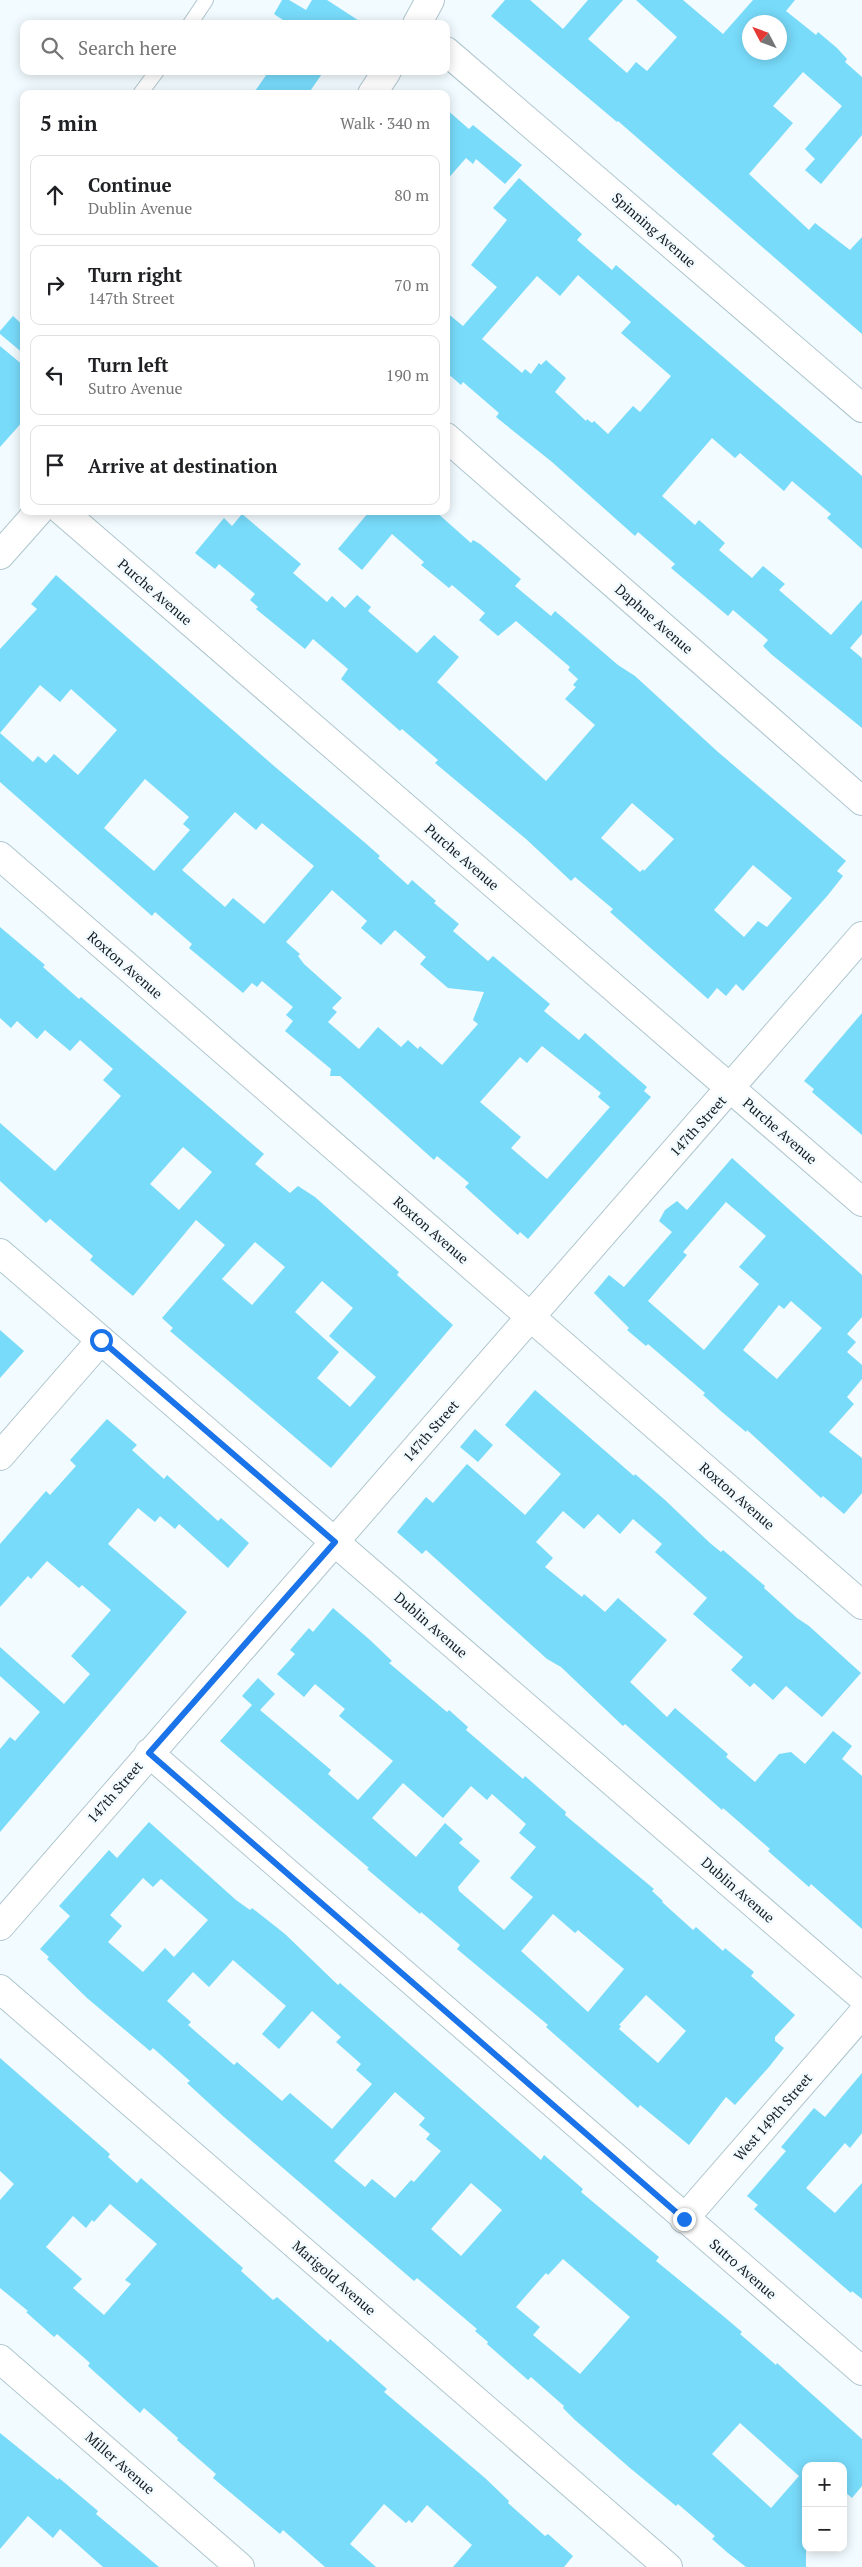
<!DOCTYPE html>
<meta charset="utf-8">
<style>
body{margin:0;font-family:"PT Serif",serif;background:#f6f6f6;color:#202124}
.controls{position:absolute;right:15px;bottom:15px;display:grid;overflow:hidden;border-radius:10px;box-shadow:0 2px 12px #0003}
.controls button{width:45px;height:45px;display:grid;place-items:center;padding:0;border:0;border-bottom:1px solid #e0e0e0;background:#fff;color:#202124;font:25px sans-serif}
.compass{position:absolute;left:742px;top:15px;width:45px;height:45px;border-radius:50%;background:#fff;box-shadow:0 2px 12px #0003;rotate:311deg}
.stop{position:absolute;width:15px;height:15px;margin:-11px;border:4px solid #1a73e8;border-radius:50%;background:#fff}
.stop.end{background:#1a73e8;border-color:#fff;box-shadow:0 1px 5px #0008}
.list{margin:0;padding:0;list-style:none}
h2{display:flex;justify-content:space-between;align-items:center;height:65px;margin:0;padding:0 20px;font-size:21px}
h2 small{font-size:16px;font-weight:400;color:#757577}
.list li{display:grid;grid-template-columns:32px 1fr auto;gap:15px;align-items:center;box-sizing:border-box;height:80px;margin:0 10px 10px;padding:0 10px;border:1px solid #e0e0e0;border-radius:10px}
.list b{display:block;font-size:19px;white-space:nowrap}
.list p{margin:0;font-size:16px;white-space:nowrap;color:#757577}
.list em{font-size:16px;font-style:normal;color:#757577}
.icon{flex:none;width:28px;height:28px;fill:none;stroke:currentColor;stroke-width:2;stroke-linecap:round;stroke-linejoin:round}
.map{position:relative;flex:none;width:862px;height:2567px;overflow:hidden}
.search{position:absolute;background:#fff;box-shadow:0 2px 12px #0003;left:20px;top:20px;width:430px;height:55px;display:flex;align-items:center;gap:12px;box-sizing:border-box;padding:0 18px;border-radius:10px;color:#757577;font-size:19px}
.panel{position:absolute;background:#fff;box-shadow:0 2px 12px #0003;left:20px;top:90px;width:430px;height:425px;border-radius:10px}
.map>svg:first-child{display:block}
</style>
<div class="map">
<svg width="862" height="2567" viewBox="0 0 862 2567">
<rect width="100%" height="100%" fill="#f2fbff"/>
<path fill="#78dbfa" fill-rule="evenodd" d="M 282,0 L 289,0 L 306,10 L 312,0 L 327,0 L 364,24 L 289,24 L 274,14 Z
M 505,0 L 530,0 L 563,29 L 588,0 L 623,0 L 588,39 L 627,73 L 636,62 L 647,71 L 677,37 L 636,0 L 683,0 L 723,34 L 753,0 L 795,0 L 786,11 L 816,35 L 818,32 L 837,48 L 847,59 L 845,62 L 862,77 L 862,135 L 821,184 L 805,170 L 815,159 L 805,149 L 842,106 L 803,72 L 773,106 L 793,123 L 749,174 L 809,230 L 815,223 L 850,250 L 862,237 L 862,334 L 618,121 L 617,122 L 491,16 ZM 750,22 L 780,22 L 780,52 L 750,52 Z
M 269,71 L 324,71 L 308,94 L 253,94 Z
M 446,109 L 469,129 L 473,125 L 522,165 L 505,184 L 476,159 L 473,164 L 466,158 L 446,181 Z
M 519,178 L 582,234 L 577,240 L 612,270 L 616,265 L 862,476 L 862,549 L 827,518 L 831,514 L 792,481 L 784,491 L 740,453 L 735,458 L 712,438 L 662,496 L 695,525 L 699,520 L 725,543 L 719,550 L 752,578 L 763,566 L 785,584 L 779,590 L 831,635 L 862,600 L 862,634 L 850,648 L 862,658 L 862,728 L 771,654 L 763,646 L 768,640 L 733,610 L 728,616 L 671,568 L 675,564 L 638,532 L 635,536 L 552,462 L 496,417 L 499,413 L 463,382 L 461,385 L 446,372 L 446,312 L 463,326 L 497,287 L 471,265 L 507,220 L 493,208 ZM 578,275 L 631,322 L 621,333 L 671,376 L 640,412 L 633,406 L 608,434 L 594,421 L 592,423 L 587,419 L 586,421 L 555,392 L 566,378 L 546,360 L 541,365 L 539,363 L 531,374 L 525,369 L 522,373 L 482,339 L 537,276 L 560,296 Z
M 13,316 L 24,326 L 24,354 L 0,334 L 0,331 Z
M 0,346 L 24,366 L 24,420 L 0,447 Z
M 366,511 L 435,511 L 471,543 L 473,540 L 480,544 L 521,579 L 515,586 L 551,616 L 555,611 L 618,665 L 635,676 L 718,752 L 846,861 L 837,871 L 843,876 L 828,895 L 743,991 L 736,984 L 726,996 L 717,988 L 708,999 L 610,912 L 613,909 L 575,877 L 571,881 L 526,839 L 435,763 L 438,760 L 402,729 L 400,731 L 341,679 L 348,669 L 313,639 L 305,649 L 256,609 L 258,607 L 250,600 L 255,594 L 219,564 L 215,569 L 195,553 L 224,518 L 232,526 L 242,514 L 301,564 L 293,573 L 327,602 L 332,596 L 345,608 L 357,595 L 371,607 L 368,611 L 417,653 L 434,635 L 459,657 L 437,682 L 546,781 L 595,725 L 565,699 L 576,687 L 573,685 L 578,679 L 568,670 L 570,667 L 516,621 L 498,636 L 479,620 L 485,613 L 452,585 L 449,588 L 421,565 L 424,562 L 392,534 L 362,570 L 338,549 L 368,513 ZM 632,803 L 674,839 L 644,871 L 643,869 L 640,872 L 601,838 ZM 753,865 L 792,898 L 767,927 L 758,921 L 744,937 L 714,910 Z
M 56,575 L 274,766 L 363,841 L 380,856 L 378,858 L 408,885 L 412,880 L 436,901 L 434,903 L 459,924 L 453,931 L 488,961 L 493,956 L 550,1004 L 544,1011 L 579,1040 L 585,1033 L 647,1087 L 644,1091 L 651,1097 L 528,1239 L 520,1232 L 518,1235 L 465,1187 L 469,1183 L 437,1156 L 434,1160 L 340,1076 L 330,1076 L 331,1069 L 285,1031 L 293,1021 L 286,1015 L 293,1007 L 262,981 L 257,987 L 252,983 L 243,993 L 189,948 L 192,944 L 155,912 L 152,916 L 0,782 L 0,733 L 33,762 L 38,756 L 46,763 L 54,754 L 78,775 L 117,730 L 71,689 L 60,702 L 40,685 L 0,733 L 0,649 L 37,609 L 31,604 ZM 145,779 L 189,817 L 183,824 L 190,830 L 154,871 L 104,828 ZM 235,812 L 256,830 L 262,823 L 314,866 L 264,924 L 233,898 L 225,907 L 182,870 ZM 332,890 L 367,921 L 361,928 L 381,945 L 395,930 L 426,957 L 420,964 L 448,988 L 484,992 L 473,1020 L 478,1024 L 442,1065 L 420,1046 L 418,1049 L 408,1040 L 401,1047 L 378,1027 L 359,1049 L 328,1022 L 337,1012 L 332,1008 L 342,998 L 304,964 L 298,956 L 300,954 L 286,942 ZM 542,1046 L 601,1093 L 598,1097 L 610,1107 L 547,1179 L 511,1148 L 521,1137 L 480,1102 L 520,1057 L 527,1063 Z
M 0,927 L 45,965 L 43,967 L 79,999 L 81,997 L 264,1154 L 255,1164 L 290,1193 L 298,1186 L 315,1197 L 399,1272 L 397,1275 L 453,1325 L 331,1468 L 170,1331 L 173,1328 L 162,1318 L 225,1245 L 196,1220 L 133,1296 L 90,1260 L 93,1256 L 50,1219 L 46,1223 L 0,1181 L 0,1123 L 55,1171 L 121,1096 L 103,1080 L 113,1069 L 80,1040 L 70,1051 L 45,1030 L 37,1039 L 17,1021 L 11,1028 L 0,1018 ZM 183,1147 L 212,1172 L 179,1210 L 150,1184 ZM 255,1242 L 285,1267 L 252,1305 L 222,1279 ZM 322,1281 L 353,1308 L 329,1336 L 376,1377 L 350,1407 L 317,1378 L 339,1352 L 295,1312 Z
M 862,1013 L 862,1135 L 812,1092 L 814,1089 L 804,1081 Z
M 732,1158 L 862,1275 L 862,1317 L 847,1334 L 856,1342 L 847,1352 L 862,1365 L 862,1379 L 847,1397 L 854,1404 L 829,1432 L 862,1458 L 862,1493 L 844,1514 L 823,1496 L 821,1498 L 747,1430 L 746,1432 L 722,1412 L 703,1395 L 705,1393 L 648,1344 L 646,1346 L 627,1330 L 629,1328 L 594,1293 L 609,1275 L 624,1287 L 672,1232 L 659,1221 L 665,1210 L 677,1201 L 687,1210 ZM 726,1202 L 766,1236 L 739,1267 L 759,1284 L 704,1350 L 648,1301 L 687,1255 L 683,1252 ZM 791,1301 L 822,1328 L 777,1379 L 743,1350 L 779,1305 L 784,1309 Z
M 0,1330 L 24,1351 L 0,1378 Z
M 535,1390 L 634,1476 L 635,1474 L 665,1500 L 710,1543 L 721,1552 L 723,1550 L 765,1586 L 764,1588 L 797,1618 L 809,1626 L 861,1673 L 822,1717 L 786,1686 L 773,1700 L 754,1683 L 750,1687 L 731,1670 L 743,1657 L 693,1614 L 707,1598 L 655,1552 L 662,1544 L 633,1519 L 620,1534 L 598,1514 L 584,1529 L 563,1511 L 536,1542 L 553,1558 L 545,1567 L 582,1597 L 584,1594 L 605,1612 L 618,1598 L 667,1640 L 630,1682 L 667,1717 L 675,1708 L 728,1754 L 726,1757 L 755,1782 L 779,1754 L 791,1752 L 805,1764 L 833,1731 L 852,1746 L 842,1759 L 862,1776 L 862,1929 L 811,1884 L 809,1887 L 768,1851 L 770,1849 L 723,1808 L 722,1810 L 625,1724 L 623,1726 L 561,1667 L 547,1659 L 426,1550 L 422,1554 L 397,1532 L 426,1497 L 433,1503 L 467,1464 L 525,1515 L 561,1474 L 505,1425 Z
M 107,1419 L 137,1445 L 132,1450 L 164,1479 L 167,1475 L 218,1521 L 221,1518 L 249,1543 L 228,1568 L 179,1524 L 175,1529 L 160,1516 L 155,1522 L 138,1508 L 108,1544 L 187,1612 L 0,1832 L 0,1749 L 10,1737 L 15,1741 L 40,1712 L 0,1676 L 0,1647 L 64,1704 L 90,1674 L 71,1656 L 111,1610 L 82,1585 L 79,1588 L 47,1561 L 31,1579 L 28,1576 L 0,1607 L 0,1544 L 46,1491 L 50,1495 L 76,1466 L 70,1460 Z
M 475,1429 L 493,1445 L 478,1462 L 460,1447 Z
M 333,1608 L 370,1640 L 392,1661 L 389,1663 L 447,1712 L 449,1710 L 468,1727 L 466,1730 L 523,1779 L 525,1776 L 566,1812 L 565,1815 L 654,1889 L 652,1891 L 663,1901 L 662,1902 L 693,1930 L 696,1927 L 723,1951 L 725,1948 L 754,1972 L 751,1976 L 795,2015 L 775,2037 L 775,2041 L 784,2048 L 769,2067 L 735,2105 L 726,2097 L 689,2145 L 640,2105 L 638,2108 L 546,2027 L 548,2025 L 457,1949 L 460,1945 L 421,1912 L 420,1914 L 367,1869 L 369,1868 L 220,1741 L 252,1705 L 242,1696 L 258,1678 L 275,1694 L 260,1710 L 331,1770 L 328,1774 L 358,1800 L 393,1761 L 339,1716 L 345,1709 L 315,1684 L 304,1697 L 277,1674 L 295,1654 L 290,1650 L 309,1628 L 313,1632 ZM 403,1783 L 443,1818 L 471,1786 L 487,1800 L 492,1794 L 526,1824 L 519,1833 L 536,1847 L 510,1878 L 533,1897 L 504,1930 L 459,1891 L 458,1887 L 480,1861 L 459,1843 L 463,1839 L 445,1823 L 416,1857 L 372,1818 ZM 553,1914 L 575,1933 L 578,1930 L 624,1969 L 588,2012 L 521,1951 ZM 646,1995 L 686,2031 L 658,2063 L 619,2029 L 621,2026 L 619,2025 Z
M 149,1822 L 236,1900 L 250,1910 L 252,1908 L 285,1934 L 338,1985 L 340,1983 L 541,2160 L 544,2155 L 583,2189 L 581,2192 L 659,2257 L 656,2261 L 722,2315 L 742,2332 L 740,2334 L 776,2365 L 777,2363 L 862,2439 L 862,2486 L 852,2498 L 845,2492 L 843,2494 L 843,2466 L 806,2466 L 806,2567 L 746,2567 L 728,2553 L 712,2539 L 715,2536 L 678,2504 L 676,2506 L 630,2468 L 575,2420 L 563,2408 L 564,2406 L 531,2377 L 528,2380 L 487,2344 L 488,2342 L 475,2331 L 477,2329 L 417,2278 L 414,2281 L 363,2237 L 224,2117 L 187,2083 L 190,2081 L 153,2048 L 150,2051 L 87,1998 L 47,1959 L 49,1957 L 40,1949 L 70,1916 L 59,1906 L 109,1850 L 117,1858 ZM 143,1878 L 153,1887 L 161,1879 L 208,1920 L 174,1957 L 165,1948 L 143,1972 L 108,1942 L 122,1926 L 110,1915 ZM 233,1960 L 286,2006 L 262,2034 L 279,2049 L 312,2011 L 341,2037 L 336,2042 L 361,2064 L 356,2070 L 372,2084 L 332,2129 L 290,2093 L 282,2101 L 237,2062 L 234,2065 L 188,2025 L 191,2022 L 167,2001 L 193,1972 L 209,1987 ZM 395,2092 L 425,2118 L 419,2125 L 430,2134 L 426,2139 L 441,2151 L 414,2182 L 411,2180 L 395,2198 L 372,2179 L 365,2187 L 334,2161 ZM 471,2183 L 502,2210 L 461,2256 L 431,2229 ZM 563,2259 L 630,2317 L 580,2374 L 533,2335 L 540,2327 L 516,2307 L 546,2273 L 548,2275 ZM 740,2423 L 799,2476 L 771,2508 L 712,2454 Z
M 0,2058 L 110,2154 L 108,2157 L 137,2183 L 141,2178 L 243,2268 L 241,2271 L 273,2300 L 277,2297 L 328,2342 L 330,2339 L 387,2389 L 384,2392 L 485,2478 L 509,2501 L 508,2503 L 545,2536 L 548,2534 L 573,2556 L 564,2567 L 453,2567 L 472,2545 L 427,2505 L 412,2523 L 409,2520 L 406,2523 L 384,2504 L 350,2544 L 376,2567 L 325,2567 L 283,2530 L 280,2534 L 213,2478 L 216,2474 L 177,2440 L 178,2438 L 144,2408 L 140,2413 L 88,2366 L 90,2363 L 57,2334 L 54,2337 L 26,2312 L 28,2311 L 0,2288 L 0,2200 L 14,2184 L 0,2171 ZM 110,2204 L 157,2244 L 125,2280 L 131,2284 L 104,2315 L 73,2288 L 82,2279 L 46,2247 L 73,2216 L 86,2228 L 92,2220 L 94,2222 Z
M 862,2073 L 862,2133 L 850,2148 L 845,2143 L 806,2188 L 835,2213 L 862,2183 L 862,2299 L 852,2291 L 851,2293 L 754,2209 L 758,2205 L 747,2196 L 786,2151 L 781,2147 L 814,2108 L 825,2117 Z
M 0,2433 L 58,2480 L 59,2478 L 98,2511 L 96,2514 L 159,2567 L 103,2567 L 60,2529 L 53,2538 L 28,2516 L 0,2549 Z"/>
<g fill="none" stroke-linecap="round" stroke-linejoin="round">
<defs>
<path id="service" d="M 190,24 L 206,0
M 140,94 L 157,71"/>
<path id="minor" d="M 417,24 L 430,0
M 446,51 L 862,408
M 372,94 L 387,71
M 446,437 L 862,801
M 62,511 L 862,1202
M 0,555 L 39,511
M 0,856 L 862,1605
M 0,1253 L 862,1997
M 0,1456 L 101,1340
M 149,1753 L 862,2371
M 0,1989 L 668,2567
M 684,2219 L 862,2014
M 0,2359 L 240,2567"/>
<path id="tertiary" d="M 0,1926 L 862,936"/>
</defs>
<use href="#service" stroke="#afc6ce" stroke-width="16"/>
<use href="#minor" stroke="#afc6ce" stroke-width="30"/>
<use href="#tertiary" stroke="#afc6ce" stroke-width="30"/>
<use href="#service" stroke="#fff" stroke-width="14"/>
<use href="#minor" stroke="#fff" stroke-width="28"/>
<use href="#tertiary" stroke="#fff" stroke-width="28"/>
</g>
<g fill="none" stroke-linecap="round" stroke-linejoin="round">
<path stroke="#1a73e8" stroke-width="6" d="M 101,1340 L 335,1542 L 149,1753 L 684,2219"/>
</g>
<g text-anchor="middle" stroke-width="5" stroke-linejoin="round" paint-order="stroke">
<g font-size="14" fill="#131b1e" stroke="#f2fbff">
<text transform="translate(654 230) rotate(41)" y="5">Spinning Avenue</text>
<text transform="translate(155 592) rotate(41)" y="5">Purche Avenue</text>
<text transform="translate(654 619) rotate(41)" y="5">Daphne Avenue</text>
<text transform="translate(462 857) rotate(41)" y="5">Purche Avenue</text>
<text transform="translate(125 965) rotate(41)" y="5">Roxton Avenue</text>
<text transform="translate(698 1126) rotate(-48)" y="5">147th Street</text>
<text transform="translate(780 1131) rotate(41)" y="5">Purche Avenue</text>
<text transform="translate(431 1230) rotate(41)" y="5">Roxton Avenue</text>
<text transform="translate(431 1431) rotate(-49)" y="5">147th Street</text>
<text transform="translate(737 1496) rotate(41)" y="5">Roxton Avenue</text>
<text transform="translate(431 1625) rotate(41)" y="5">Dublin Avenue</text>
<text transform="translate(115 1792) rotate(-49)" y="5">147th Street</text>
<text transform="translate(738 1890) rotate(41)" y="5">Dublin Avenue</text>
<text transform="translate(773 2117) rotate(-49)" y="5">West 149th Street</text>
<text transform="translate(743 2269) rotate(41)" y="5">Sutro Avenue</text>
<text transform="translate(334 2278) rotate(41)" y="5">Marigold Avenue</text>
<text transform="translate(120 2463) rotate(41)" y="5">Miller Avenue</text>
</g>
</g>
</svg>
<div class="controls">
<button>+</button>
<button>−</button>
</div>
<svg class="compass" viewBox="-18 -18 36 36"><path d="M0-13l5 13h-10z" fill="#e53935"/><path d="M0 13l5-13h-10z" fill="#757577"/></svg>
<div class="stop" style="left:101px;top:1340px"></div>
<div class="stop end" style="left:684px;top:2219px"></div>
<div class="search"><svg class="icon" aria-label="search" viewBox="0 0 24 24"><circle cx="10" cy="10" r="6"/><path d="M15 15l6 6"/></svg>Search here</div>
<section class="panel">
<h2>5 min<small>Walk · 340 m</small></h2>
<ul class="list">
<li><svg class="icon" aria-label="ahead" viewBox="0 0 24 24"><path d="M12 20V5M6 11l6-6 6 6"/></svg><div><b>Continue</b><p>Dublin Avenue</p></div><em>80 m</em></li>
<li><svg class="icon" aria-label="right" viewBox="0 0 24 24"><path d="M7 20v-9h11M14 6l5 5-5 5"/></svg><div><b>Turn right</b><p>147th Street</p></div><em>70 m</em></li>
<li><svg class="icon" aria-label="left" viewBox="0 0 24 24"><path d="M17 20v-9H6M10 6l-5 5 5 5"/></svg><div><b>Turn left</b><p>Sutro Avenue</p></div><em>190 m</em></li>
<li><svg class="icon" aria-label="arrive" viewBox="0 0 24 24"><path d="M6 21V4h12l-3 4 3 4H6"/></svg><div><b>Arrive at destination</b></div></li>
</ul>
</section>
</div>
